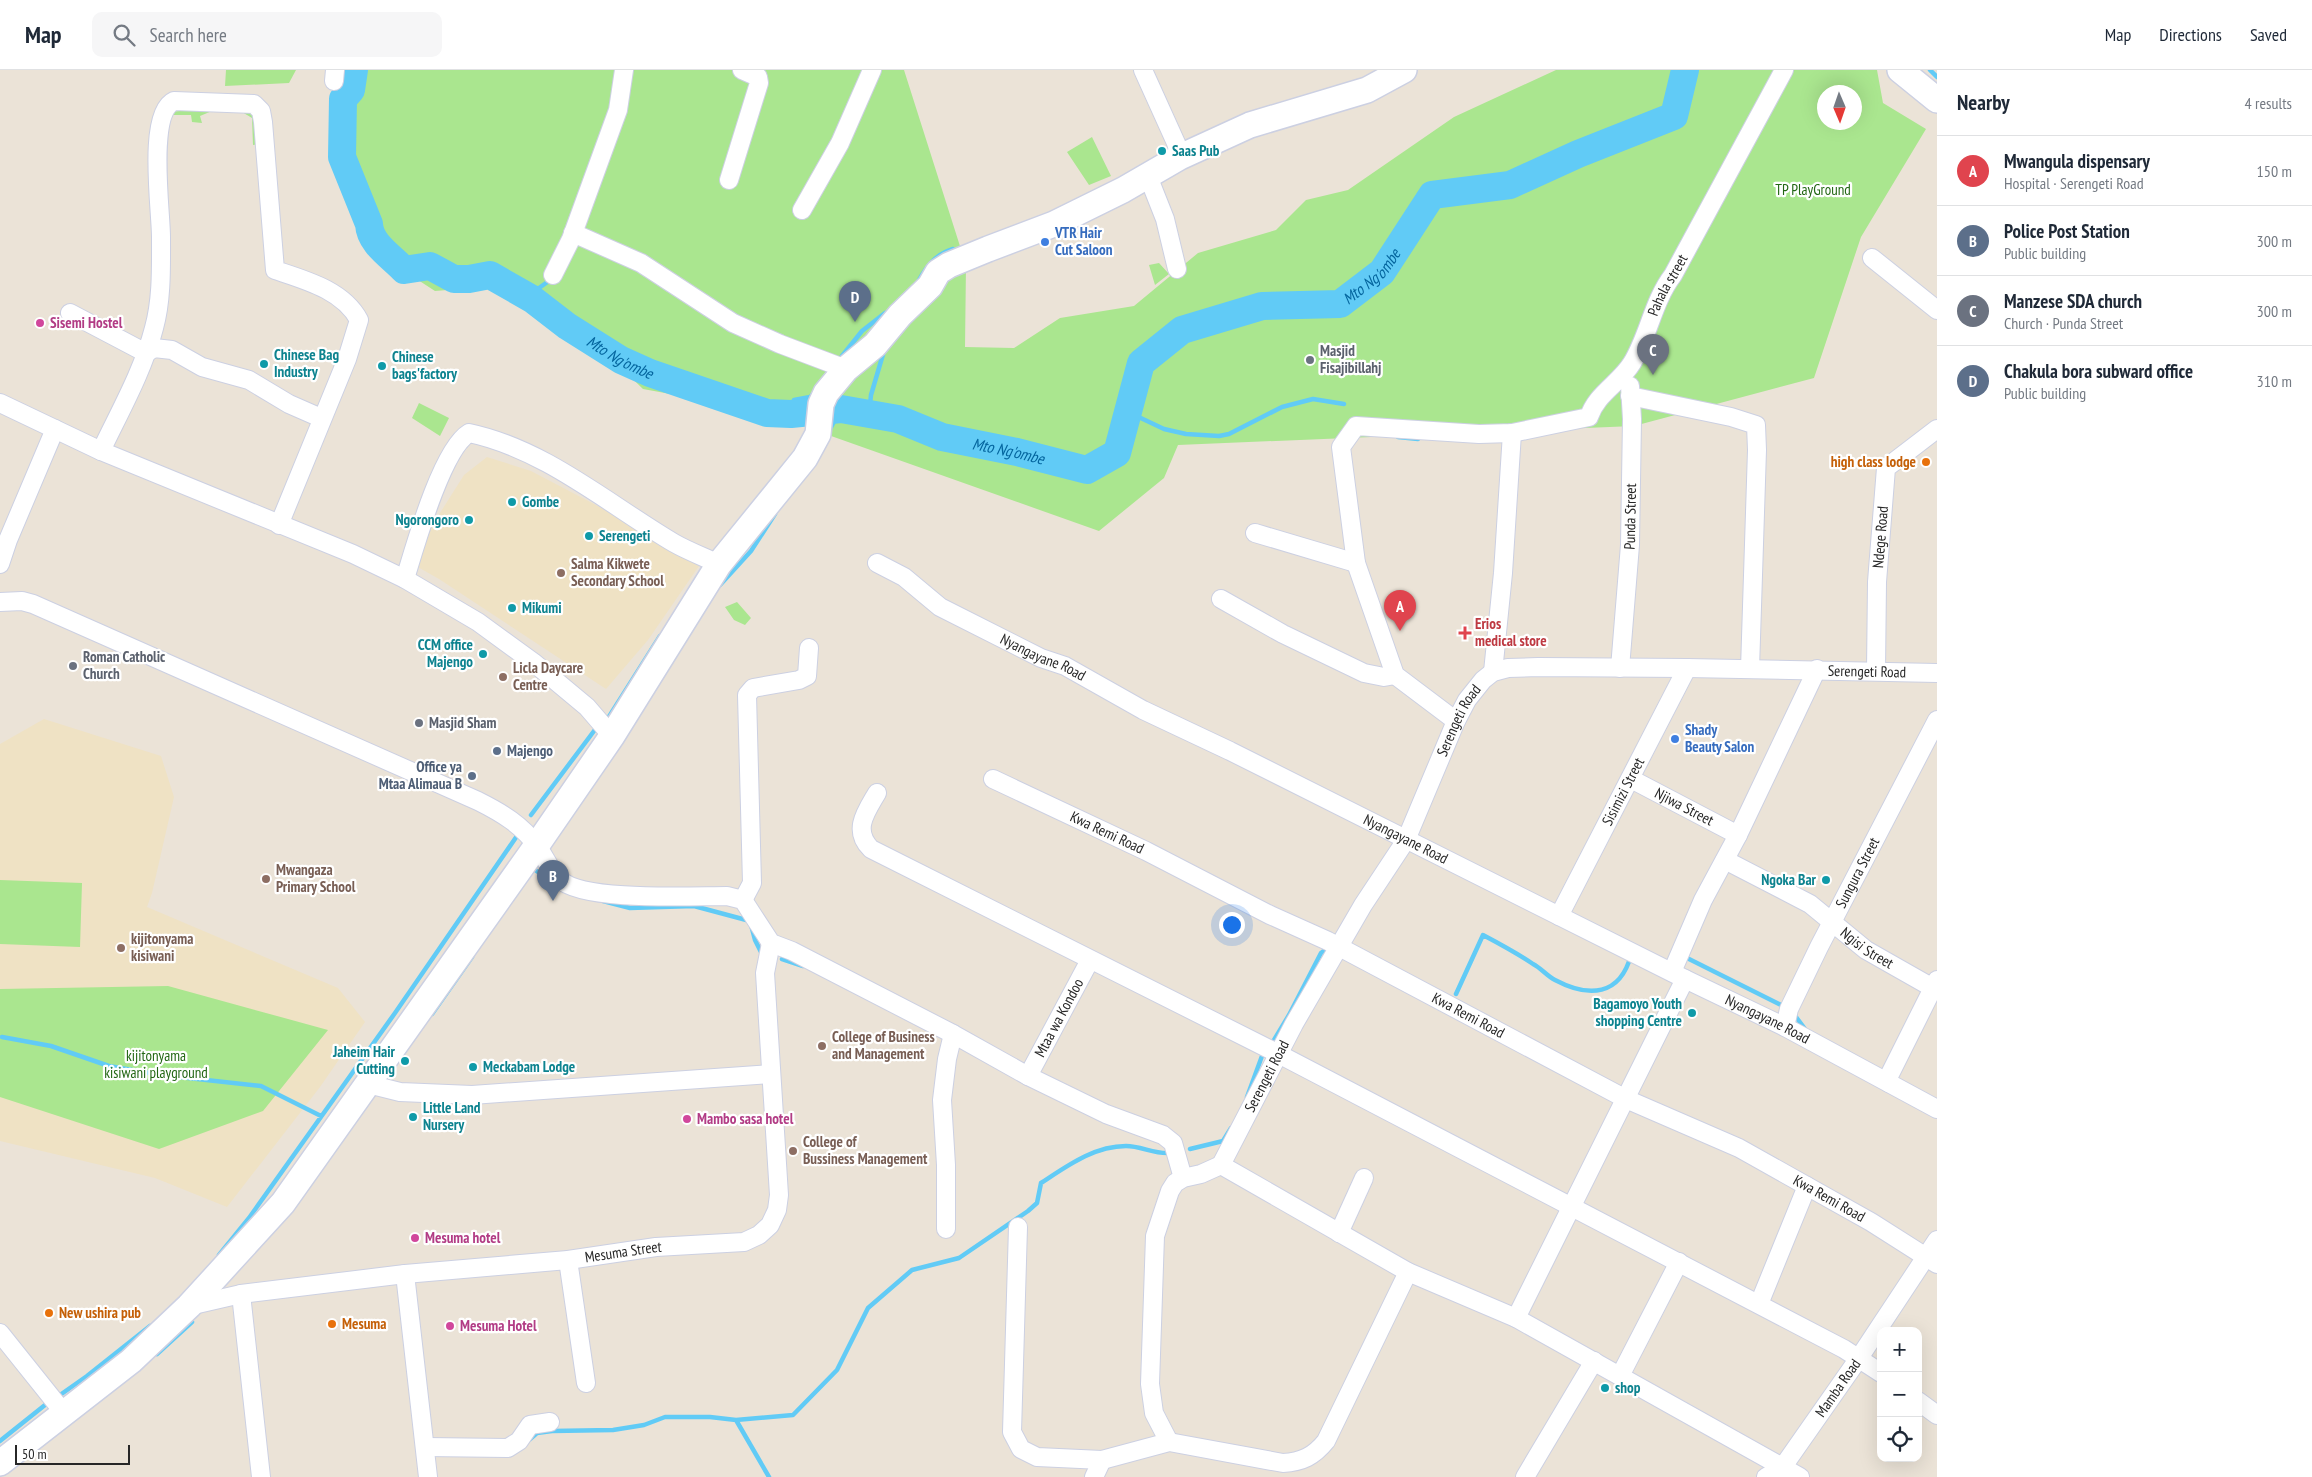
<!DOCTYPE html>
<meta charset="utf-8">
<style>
body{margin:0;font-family:"PT Sans Narrow",sans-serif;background:#f6f6f7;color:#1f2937}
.controls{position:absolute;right:15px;bottom:15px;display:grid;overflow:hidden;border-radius:10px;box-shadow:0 5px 20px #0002}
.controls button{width:45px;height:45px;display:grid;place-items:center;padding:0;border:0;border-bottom:1px solid #e0e1e3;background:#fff;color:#1f2937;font:25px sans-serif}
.compass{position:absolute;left:1817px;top:15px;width:45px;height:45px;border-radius:50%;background:#fff;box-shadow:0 5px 20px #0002;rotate:178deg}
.scale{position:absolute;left:15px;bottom:12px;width:115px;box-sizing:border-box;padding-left:5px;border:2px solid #272727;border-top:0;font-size:14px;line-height:18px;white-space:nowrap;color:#272727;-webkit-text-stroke:4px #fff;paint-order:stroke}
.you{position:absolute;left:1231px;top:854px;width:18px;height:18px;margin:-12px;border:4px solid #fff;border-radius:50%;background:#1a73e8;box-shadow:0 0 0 8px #1a73e833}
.badge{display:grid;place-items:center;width:32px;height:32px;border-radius:50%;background:#3051ff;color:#fff;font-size:16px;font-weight:700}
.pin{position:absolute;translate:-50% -41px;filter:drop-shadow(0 1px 2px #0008)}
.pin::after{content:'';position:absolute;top:26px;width:18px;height:15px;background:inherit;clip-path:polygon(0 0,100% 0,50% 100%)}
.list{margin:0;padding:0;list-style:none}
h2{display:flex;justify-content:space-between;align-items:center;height:65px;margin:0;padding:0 20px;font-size:21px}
h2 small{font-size:16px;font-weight:400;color:#747a83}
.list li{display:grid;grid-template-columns:32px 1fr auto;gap:15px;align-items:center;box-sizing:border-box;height:70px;padding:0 20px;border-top:1px solid #e0e1e3}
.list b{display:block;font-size:19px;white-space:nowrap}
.list p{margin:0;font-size:16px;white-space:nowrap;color:#747a83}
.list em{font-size:16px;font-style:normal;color:#747a83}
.icon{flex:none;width:28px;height:28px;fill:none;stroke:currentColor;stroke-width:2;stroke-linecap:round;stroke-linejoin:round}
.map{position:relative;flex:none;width:1937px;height:1407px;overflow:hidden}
header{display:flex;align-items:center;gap:30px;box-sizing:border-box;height:70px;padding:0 25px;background:#fff;border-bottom:1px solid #e0e1e3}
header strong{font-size:24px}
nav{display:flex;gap:28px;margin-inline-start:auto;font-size:18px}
.search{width:350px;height:45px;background:#f6f6f7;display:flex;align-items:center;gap:12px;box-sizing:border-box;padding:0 18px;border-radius:10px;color:#747a83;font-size:19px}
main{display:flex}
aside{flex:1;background:#fff}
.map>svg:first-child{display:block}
</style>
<header>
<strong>Map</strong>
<div class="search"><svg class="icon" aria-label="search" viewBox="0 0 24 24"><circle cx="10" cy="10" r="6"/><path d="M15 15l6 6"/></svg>Search here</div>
<nav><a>Map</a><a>Directions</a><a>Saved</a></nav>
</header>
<main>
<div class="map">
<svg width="1937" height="1407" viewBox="0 0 1937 1407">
<rect width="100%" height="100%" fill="#ebe3d7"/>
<path fill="#efe2c4" d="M 487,387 L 531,401 L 655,466 L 699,496 L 648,570 L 606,619 L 439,509 L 409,492 L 464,405 Z
M 44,649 L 161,686 L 174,727 L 152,823 L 147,837 L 338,918 L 365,952 L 320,1017 L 227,1137 L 155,1108 L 0,1071 L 0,674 Z"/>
<path fill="#aae68f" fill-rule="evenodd" d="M 226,0 L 296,0 L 289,13 L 225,16 Z
M 360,0 L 904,0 L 966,195 L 965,277 L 1014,278 L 1060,248 L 1134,236 L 1198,183 L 1276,160 L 1306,130 L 1348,120 L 1454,47 L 1556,0 L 1877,0 L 1883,33 L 1926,59 L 1861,167 L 1814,308 L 1634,356 L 1178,375 L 1164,408 L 1099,461 L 758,340 L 643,319 L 543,222 L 521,214 L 435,221 L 398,197 L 362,149 L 338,72 L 359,21 ZM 1824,22 L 1854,22 L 1854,52 L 1824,52 Z
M 211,37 L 212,41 L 200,46 L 202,53 L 192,52 L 191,45 L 173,45 L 171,42 Z
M 245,39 L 255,46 L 258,74 L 253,75 L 252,48 L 242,42 Z
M 1092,67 L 1111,106 L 1089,115 L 1067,82 Z
M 1159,193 L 1169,204 L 1155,215 L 1149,195 Z
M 419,333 L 449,348 L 440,366 L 412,348 Z
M 737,532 L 751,548 L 745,555 L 734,550 L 725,537 Z
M 0,810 L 82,813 L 80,877 L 0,874 Z
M 168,916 L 328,960 L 263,1041 L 159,1079 L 0,1027 L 0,919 Z"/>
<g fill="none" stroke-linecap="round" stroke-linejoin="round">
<path stroke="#61cbf6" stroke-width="4.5" d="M 1930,0 L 1937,7
M 919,210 C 927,196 936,184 953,179
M 516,221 L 539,218 L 553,208
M 842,286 L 862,261 L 885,243
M 794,330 L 810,327 L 815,322
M 1128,342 L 1164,359 L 1186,364 L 1219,366 L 1229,364 L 1282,337 L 1313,329 L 1344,334
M 869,344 L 871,325 L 884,281
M 830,359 L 841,339
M 1398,367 L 1418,369
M 720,515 L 751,481 L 775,444
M 605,653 L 660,566
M 531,745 L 597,657
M 532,798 L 550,810
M 603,831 L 630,838 L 694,836 L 750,851 L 755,870 L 763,886
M 1683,886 L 1785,937
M 782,889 L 803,896
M 1456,924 L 1483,865 C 1500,874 1517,883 1533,894 C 1541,898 1547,906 1555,910 C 1589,928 1620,926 1631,885
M 1793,943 L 1808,963
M 432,944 L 472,887
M 2,967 L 51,976 L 109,996 L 161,1005 L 261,1016 L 321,1046
M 1271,975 L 1289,945 L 1321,883 L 1325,880 L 1331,882
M 1247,1027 L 1262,986
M 1190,1079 L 1223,1071 L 1231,1058
M 219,1185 L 249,1148 L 395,943 L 519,763
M 157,1284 L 192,1252
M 60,1325 L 87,1306 L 150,1256
M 736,1350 L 793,1345 L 837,1300 L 868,1238 L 912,1200 L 959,1188 L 1028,1141 L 1037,1133 L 1041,1113 C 1067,1096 1094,1076 1126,1076 C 1141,1076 1154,1084 1169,1083
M 529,1370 L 537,1363 L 552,1361 L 613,1360 L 644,1355 L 665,1347 L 710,1347 L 736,1350 L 769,1407
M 0,1371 L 45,1335"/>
<path stroke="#61cbf6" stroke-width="28" id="s1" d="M 354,0 L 351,20 L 343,29 L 342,87 L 369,154 C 370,174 391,186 404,200 L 430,196 L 454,209 L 469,209 L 490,205 L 532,229 L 567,256 L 621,290 L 650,303 L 767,343 L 791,344 L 841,339 L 898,349 L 942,367 L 1017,382 L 1087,400 L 1117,383 L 1141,293 L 1182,260 L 1262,236 L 1340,234 L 1382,202 L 1432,125 L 1510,115 L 1578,84 L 1674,46 L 1685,0"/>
<defs>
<g id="street">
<path d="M 1143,0 L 1176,73 L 1180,87"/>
<path d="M 334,11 L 335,0"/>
<path d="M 1148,106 L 1165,149 L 1177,199"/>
<path d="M 729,110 L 759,13 L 758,7 L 742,0"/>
<path d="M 802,140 L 840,73 L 872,0"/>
<path d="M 573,163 L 641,193 L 733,253 L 780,274 L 846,299"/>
<path d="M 1872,188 L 1937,240"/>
<path d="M 553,205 L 571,169 L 618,40 L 624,0"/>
<path d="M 70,243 L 146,283 L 154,278 L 172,280 L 202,297 L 249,310 L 289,334 L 321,348"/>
<path d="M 1630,326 L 1731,347 L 1756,355 L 1757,380 L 1750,599"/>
<path d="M 0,333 L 101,381 L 353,484 L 405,509 L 478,552 L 533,592 L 587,637 L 612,666"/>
<path d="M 101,381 C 120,341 143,301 154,258 C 162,229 161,197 161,167 C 161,140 147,43 174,31 L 254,34 L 261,41 L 263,52 L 275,200 C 305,210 343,220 359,250 L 347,289 L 279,455"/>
<path d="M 1255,463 L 1356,493"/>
<path id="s2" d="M 877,493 L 904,507 L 940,537 L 1041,588 L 1065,596 L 1143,640 L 1230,681 L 1685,909 L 1785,957 L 1937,1039"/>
<path d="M 0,494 L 8,470 L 55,359"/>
<path d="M 405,509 C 415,476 442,379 469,363 C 545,379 608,434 674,473 C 688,481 704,487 719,494"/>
<path d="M 1221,529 L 1283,564 L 1364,603 L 1384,607 L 1395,605"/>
<path d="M 0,532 L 22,531 L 33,534 L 478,731 C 502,743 522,755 538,777 C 545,787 550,800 559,809 C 583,832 691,826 727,826 L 743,830 L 771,873 L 792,881 L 953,964 L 1028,1006 L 1106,1044 L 1163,1065 L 1173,1073 L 1183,1108"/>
<path id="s3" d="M 1620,598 L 1630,475 L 1632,349 L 1630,316"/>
<path id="s4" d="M 1876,601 L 1877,512 L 1886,398 L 1937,359"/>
<path d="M 1493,602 L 1503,503 L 1512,363"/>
<path id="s5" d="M 1456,651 L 1395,605 L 1356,493 L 1341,377 L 1356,356 L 1479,364 L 1512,363 L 1589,347 C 1596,324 1620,313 1632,293 C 1649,265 1653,231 1673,205 L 1784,0"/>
<path id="s6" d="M 993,709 L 1146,781 L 1270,845 L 1328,871 L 1626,1029 L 1739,1078 L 1871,1152 L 1937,1194"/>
<path id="s7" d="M 1631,709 L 1738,765"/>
<path d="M 877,723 C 866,742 852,760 871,779 L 1269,979 L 1844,1279 L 1881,1303"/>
<path id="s8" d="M 1725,790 L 1810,834 L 1866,880 L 1933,918"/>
<path d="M 743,830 L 752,813 L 747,625 L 753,618 L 799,610 L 807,606 L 809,578"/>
<path id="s9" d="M 1559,846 L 1687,598"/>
<path d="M 1672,902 L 1703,830 L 1738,765 L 1817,599"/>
<path id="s10" d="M 1785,957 L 1789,939 L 1819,877 L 1937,650"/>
<path id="s11" d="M 1028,1006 L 1090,890"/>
<path d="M 1889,1013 L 1888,1008 L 1937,910"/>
<path d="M 368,1014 L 400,1022 L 472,1025 L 770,1004"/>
<path id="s12" d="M 1221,1095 L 1294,954 L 1363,835 L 1406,770 L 1456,651 L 1467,630 L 1483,610 L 1493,602 L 1508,598 L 1538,597 L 1687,598 L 1937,603"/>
<path d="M 1221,1095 L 1408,1202 L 1516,1248 L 1800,1407"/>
<path d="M 1018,1157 L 1012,1362 L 1021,1379 L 1037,1387 L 1102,1390 L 1169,1372 L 1283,1393 C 1302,1392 1314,1386 1326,1371 L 1408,1202"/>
<path d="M 946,1159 L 946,1095 L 942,1030 L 947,989 L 953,964"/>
<path d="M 1339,1163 L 1364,1108"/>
<path d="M 568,1190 L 586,1313"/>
<path d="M 405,1204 L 428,1407"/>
<path d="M 241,1224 L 261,1407"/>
<path d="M 1759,1234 L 1807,1116"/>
<path id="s13" d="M 189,1236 L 241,1224 L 405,1204 L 568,1190 L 656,1177 L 744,1172 L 759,1165 L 770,1155 L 777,1140 L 779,1125 L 765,903 L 771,873"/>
<path d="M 1516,1248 L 1685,909"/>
<path d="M 0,1263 L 64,1343"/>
<path d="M 1620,1306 L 1679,1192"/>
<path d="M 1918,1331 L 1937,1345"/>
<path d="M 1169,1372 L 1154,1343 L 1150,1314 L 1155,1166 L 1170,1121 L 1175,1113 L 1183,1108 L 1201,1104 L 1221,1095"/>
<path d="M 425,1377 L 508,1378 L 519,1371 L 530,1355 L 550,1352"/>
<path d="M 1094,1407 L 1102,1390"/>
<path d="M 1525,1407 L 1594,1291"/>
<path id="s14" d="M 1766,1407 L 1782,1398 L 1859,1288 L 1937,1170"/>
</g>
<path id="secondary" d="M 1900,0 L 1937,30
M 0,1393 L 131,1291 L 189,1236 L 283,1133 L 537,775 L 612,666 L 719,494 L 805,388 L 818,364 L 821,334 L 826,323 L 846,299 L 875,275 L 900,245 L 930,216 L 938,202 L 949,195 L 988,179 L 1054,154 L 1123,120 L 1180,87 L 1250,55 L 1367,20 L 1404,0"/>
</defs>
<use href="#street" stroke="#ccd0e2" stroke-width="20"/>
<use href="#secondary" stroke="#ccd0e2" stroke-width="28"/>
<use href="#street" stroke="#fff" stroke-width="18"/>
<use href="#secondary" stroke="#fff" stroke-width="25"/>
</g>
<g fill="#0f9aa8" stroke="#fff" stroke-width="2">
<circle cx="1162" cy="81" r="5"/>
<circle cx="264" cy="294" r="5"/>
<circle cx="382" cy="296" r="5"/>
<circle cx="512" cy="432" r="5"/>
<circle cx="469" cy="450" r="5"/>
<circle cx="589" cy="466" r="5"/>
<circle cx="512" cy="538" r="5"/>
<circle cx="483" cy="584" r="5"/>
<circle cx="1826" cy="810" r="5"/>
<circle cx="1692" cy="943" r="5"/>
<circle cx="405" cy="991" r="5"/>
<circle cx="473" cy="997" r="5"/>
<circle cx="413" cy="1047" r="5"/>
<circle cx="1605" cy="1318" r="5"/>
</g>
<g fill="#3f7fe0" stroke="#fff" stroke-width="2">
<circle cx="1045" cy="172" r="5"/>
<circle cx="1675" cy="669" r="5"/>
</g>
<g fill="#d1479c" stroke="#fff" stroke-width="2">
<circle cx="40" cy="253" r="5"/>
<circle cx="687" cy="1049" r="5"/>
<circle cx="415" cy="1168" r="5"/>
<circle cx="450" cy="1256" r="5"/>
</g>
<g fill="#6b7280" stroke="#fff" stroke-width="2">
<circle cx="1310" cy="290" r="5"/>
<circle cx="73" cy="596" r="5"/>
<circle cx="419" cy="653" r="5"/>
</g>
<g fill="#e8710a" stroke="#fff" stroke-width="2">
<circle cx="1926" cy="392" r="5"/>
<circle cx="49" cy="1243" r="5"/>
<circle cx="332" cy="1254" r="5"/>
</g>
<g fill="#8d6e63" stroke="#fff" stroke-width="2">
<circle cx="561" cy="503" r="5"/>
<circle cx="503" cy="607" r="5"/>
<circle cx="266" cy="809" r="5"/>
<circle cx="121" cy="878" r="5"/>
<circle cx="822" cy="976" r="5"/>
<circle cx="793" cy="1081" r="5"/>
</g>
<path fill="#e0444e" stroke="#fff" stroke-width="2" d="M1462.5 555.5h5v5h5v5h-5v5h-5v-5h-5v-5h5z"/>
<g fill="#5c6f8a" stroke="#fff" stroke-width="2">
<circle cx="497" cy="681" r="5"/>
<circle cx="472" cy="706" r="5"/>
</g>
<g text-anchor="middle" stroke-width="4.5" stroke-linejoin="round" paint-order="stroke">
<g font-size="15" font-weight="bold" fill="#0d838f" stroke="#fff" text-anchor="start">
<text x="1172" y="86">Saas Pub</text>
<text x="274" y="290">Chinese Bag<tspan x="274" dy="17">Industry</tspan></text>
<text x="392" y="292">Chinese<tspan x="392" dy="17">bags'factory</tspan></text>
<text x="522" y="437">Gombe</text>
<text x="459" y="455" text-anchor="end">Ngorongoro</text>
<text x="599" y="471">Serengeti</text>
<text x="522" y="543">Mikumi</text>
<text x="473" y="580" text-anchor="end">CCM office<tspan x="473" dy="17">Majengo</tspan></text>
<text x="1816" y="815" text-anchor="end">Ngoka Bar</text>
<text x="1682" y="939" text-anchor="end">Bagamoyo Youth<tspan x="1682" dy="17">shopping Centre</tspan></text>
<text x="395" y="987" text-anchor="end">Jaheim Hair<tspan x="395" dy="17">Cutting</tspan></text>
<text x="483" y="1002">Meckabam Lodge</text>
<text x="423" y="1043">Little Land<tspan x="423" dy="17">Nursery</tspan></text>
<text x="1615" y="1323">shop</text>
</g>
<g font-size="15" fill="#236714" stroke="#fff">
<text x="1813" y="125">TP PlayGround</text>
<text x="156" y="991">kijitonyama<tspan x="156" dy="17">kisiwani playground</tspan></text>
</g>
<g font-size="15" font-weight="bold" fill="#366cbe" stroke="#fff" text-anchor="start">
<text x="1055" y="168">VTR Hair<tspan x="1055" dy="17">Cut Saloon</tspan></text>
<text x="1685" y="665">Shady<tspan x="1685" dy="17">Beauty Salon</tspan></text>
</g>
<g font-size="15" fill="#272727" stroke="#fff">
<text dy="5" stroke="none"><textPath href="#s5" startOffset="728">Pahala street</textPath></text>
<text dy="5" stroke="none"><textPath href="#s3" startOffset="152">Punda Street</textPath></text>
<text dy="5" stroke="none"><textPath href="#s4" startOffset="134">Ndege Road</textPath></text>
<text dy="5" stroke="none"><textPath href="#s2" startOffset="192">Nyangayane Road</textPath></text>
<text dy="5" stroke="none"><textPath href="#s12" startOffset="940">Serengeti Road</textPath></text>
<text dy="5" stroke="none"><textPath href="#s12" startOffset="505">Serengeti Road</textPath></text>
<text dy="5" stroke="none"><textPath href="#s9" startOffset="140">Sisimizi Street</textPath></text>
<text dy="5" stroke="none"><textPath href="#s7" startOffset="60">Njiwa Street</textPath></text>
<text dy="5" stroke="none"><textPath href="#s6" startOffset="126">Kwa Remi Road</textPath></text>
<text dy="5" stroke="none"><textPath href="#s2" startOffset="598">Nyangayane Road</textPath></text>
<text dy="5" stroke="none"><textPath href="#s10" startOffset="171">Sungura Street</textPath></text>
<text dy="5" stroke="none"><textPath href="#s8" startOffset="168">Ngisi Street</textPath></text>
<text dy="5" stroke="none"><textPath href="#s6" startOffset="531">Kwa Remi Road</textPath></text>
<text dy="5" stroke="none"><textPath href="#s11" startOffset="66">Mtaa wa Kondoo</textPath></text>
<text dy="5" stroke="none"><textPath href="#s2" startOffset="1002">Nyangayane Road</textPath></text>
<text dy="5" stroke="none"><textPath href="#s12" startOffset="100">Serengeti Road</textPath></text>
<text dy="5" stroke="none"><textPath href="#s6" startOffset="936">Kwa Remi Road</textPath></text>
<text dy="5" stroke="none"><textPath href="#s13" startOffset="438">Mesuma Street</textPath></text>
<text dy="5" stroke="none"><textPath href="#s14" startOffset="116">Mamba Road</textPath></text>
</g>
<g font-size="15" font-weight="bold" fill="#b23c85" stroke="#fff" text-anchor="start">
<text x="50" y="258">Sisemi Hostel</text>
<text x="697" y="1054">Mambo sasa hotel</text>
<text x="425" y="1173">Mesuma hotel</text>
<text x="460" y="1261">Mesuma Hotel</text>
</g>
<g font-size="15" font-weight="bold" fill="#5b616d" stroke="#fff" text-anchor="start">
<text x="1320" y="286">Masjid<tspan x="1320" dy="17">Fisajibillahj</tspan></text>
<text x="83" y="592">Roman Catholic<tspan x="83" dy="17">Church</tspan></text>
<text x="429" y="658">Masjid Sham</text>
</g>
<g font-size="15" font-weight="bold" fill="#c56008" stroke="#fff" text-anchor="start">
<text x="1916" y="397" text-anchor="end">high class lodge</text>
<text x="59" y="1248">New ushira pub</text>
<text x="342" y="1259">Mesuma</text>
</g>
<g font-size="15" font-weight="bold" fill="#785e54" stroke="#fff" text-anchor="start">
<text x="571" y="499">Salma Kikwete<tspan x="571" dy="17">Secondary School</tspan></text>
<text x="513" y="603">Licla Daycare<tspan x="513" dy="17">Centre</tspan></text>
<text x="276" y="805">Mwangaza<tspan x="276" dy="17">Primary School</tspan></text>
<text x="131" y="874">kijitonyama<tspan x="131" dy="17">kisiwani</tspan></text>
<text x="832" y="972">College of Business<tspan x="832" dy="17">and Management</tspan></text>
<text x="803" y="1077">College of<tspan x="803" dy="17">Bussiness Management</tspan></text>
</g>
<g font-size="15" font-weight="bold" fill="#be3a42" stroke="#fff" text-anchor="start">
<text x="1475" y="559">Erios<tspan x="1475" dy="17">medical store</tspan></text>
</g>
<g font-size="15" font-weight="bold" fill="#4e5e75" stroke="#fff" text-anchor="start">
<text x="507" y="686">Majengo</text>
<text x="462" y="702" text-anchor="end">Office ya<tspan x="462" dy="17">Mtaa Alimaua B</tspan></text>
</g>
<g font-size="16" font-style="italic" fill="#04659e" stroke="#fff">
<text dy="6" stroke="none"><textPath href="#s1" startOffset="1336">Mto Ng'ombe</textPath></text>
<text dy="6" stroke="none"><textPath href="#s1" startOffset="466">Mto Ng'ombe</textPath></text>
<text dy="6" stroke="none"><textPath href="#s1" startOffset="871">Mto Ng'ombe</textPath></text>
</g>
</g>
</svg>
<div class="controls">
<button>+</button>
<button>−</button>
<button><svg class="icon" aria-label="locate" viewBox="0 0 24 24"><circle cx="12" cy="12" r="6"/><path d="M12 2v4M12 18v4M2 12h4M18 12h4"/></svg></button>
</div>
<svg class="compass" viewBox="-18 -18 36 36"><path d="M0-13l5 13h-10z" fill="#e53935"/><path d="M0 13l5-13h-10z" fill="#747a83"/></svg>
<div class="scale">50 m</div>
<div class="you"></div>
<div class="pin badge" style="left:1400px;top:561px;background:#e0444e">A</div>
<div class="pin badge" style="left:553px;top:831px;background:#5c6f8a">B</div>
<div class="pin badge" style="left:1653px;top:305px;background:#6b7280">C</div>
<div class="pin badge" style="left:855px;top:252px;background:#5c6f8a">D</div>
</div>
<aside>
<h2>Nearby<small>4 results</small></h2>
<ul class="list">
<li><span class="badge" style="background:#e0444e">A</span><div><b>Mwangula dispensary</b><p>Hospital · Serengeti Road</p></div><em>150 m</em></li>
<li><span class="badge" style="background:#5c6f8a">B</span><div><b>Police Post Station</b><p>Public building</p></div><em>300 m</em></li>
<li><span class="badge" style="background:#6b7280">C</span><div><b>Manzese SDA church</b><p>Church · Punda Street</p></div><em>300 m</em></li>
<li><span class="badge" style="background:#5c6f8a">D</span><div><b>Chakula bora subward office</b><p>Public building</p></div><em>310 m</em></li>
</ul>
</aside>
</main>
